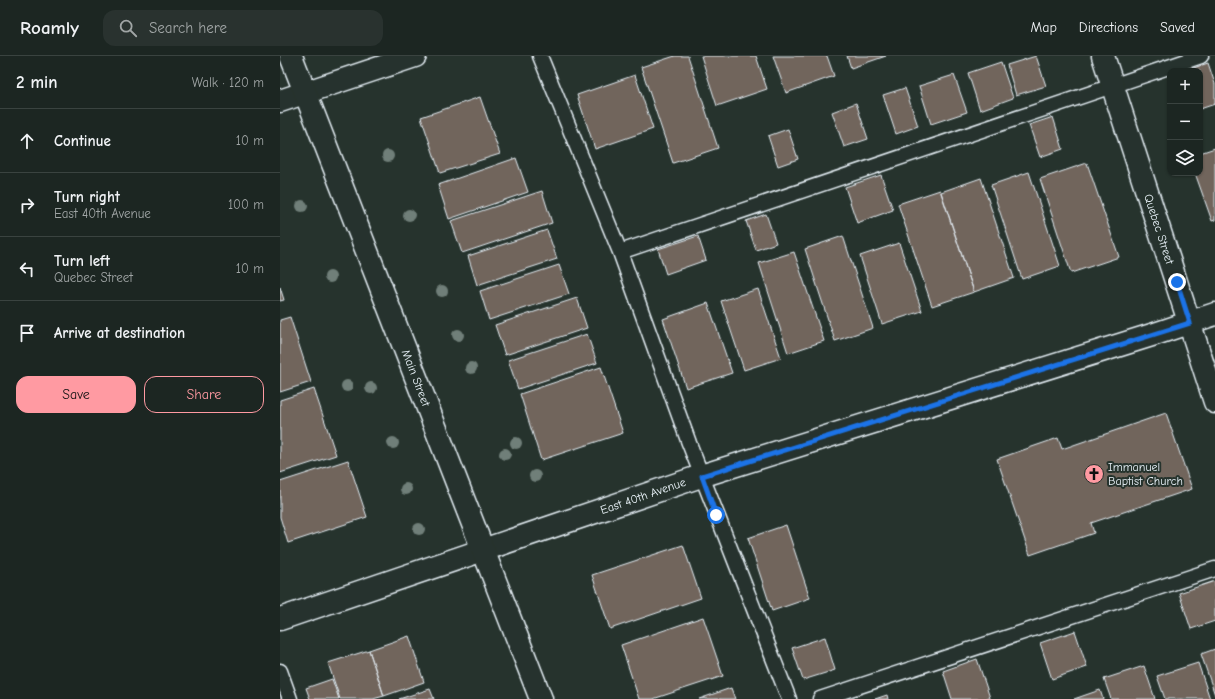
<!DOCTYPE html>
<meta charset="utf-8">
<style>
body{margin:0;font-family:"Comic Neue",sans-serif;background:#29322f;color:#f1f3f6}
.controls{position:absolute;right:12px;top:12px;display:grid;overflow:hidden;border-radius:8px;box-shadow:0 1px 3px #0004}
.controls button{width:36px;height:36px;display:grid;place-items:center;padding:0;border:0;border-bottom:1px solid #3a4340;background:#1c2622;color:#f1f3f6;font:20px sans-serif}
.stop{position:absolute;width:12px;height:12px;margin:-9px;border:3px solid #1a73e8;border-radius:50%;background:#fff}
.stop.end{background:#1a73e8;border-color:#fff;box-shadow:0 1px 4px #0008}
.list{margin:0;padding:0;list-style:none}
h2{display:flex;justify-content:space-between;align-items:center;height:52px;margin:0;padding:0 16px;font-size:17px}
h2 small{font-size:13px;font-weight:400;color:#a0a5a5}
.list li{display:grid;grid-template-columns:26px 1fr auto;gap:12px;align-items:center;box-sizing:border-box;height:64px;padding:0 16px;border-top:1px solid #3a4340}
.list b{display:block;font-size:15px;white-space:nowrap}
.list p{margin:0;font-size:13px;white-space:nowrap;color:#a0a5a5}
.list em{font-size:13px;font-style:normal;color:#a0a5a5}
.actions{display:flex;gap:8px;padding:12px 16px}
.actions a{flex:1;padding:9px 0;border:1px solid #ff9aa2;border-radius:12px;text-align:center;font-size:14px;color:#ff9aa2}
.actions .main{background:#ff9aa2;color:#111}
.icon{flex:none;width:22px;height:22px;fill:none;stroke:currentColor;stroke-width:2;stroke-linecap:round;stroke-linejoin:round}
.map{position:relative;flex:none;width:935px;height:643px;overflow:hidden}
header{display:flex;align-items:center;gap:24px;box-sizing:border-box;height:56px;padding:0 20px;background:#1c2622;border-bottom:1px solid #3a4340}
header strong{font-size:19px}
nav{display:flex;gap:22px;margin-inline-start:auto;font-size:14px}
.search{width:280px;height:36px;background:#29322f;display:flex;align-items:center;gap:10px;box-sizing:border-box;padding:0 14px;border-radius:12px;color:#a0a5a5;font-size:15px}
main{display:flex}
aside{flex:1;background:#1c2622}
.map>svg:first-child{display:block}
</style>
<header>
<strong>Roamly</strong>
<div class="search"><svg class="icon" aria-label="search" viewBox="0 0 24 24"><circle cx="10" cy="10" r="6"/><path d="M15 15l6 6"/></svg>Search here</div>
<nav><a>Map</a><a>Directions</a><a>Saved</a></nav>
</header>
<main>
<aside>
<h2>2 min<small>Walk · 120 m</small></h2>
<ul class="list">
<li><svg class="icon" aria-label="ahead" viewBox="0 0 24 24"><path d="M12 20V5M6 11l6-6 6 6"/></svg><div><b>Continue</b></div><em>10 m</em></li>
<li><svg class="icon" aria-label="right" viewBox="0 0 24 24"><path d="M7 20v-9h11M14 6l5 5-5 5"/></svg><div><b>Turn right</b><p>East 40th Avenue</p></div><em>100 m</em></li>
<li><svg class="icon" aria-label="left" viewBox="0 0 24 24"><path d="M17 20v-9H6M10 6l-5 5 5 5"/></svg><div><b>Turn left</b><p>Quebec Street</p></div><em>10 m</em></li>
<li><svg class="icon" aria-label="arrive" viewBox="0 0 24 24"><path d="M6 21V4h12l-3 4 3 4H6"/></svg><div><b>Arrive at destination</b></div></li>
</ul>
<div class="actions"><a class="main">Save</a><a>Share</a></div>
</aside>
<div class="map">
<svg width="935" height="643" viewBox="0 0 935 643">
<rect width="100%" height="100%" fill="#26332d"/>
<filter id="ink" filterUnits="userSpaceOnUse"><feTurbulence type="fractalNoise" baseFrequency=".025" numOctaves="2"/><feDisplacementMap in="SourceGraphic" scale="8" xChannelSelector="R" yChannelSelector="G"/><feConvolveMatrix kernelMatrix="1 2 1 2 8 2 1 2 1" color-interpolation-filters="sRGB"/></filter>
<g filter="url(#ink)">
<path fill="#71655c" stroke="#e8f1f8" d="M 395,0 L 408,0 L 438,92 L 393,107 L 361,11 Z
M 421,0 L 476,0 L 487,33 L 437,50 Z
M 493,0 L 547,0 L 554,20 L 506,37 Z
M 567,0 L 606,0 L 571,12 Z
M 756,0 L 766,30 L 736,39 L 727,9 Z
M 721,6 L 733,42 L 700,54 L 688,17 Z
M 928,7 L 935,28 L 935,48 L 920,53 L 920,15 L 905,15 Z
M 355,19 L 373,73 L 315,93 L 297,39 Z
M 674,19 L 687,56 L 651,68 L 639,30 Z
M 625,32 L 638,70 L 616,78 L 603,39 Z
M 200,41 L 220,98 L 160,117 L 141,61 Z
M 576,47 L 588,83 L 564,91 L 552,56 Z
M 773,61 L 783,93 L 760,101 L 749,69 Z
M 508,73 L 518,103 L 498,110 L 488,80 Z
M 935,92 L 935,164 L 932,165 L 915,117 L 920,117 L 920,97 Z
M 236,102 L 248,136 L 169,163 L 158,129 Z
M 807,107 L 839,201 L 791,217 L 760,123 Z
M 749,116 L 780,210 L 742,223 L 711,129 Z
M 601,119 L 613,154 L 577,167 L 565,131 Z
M 701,122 L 734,222 L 694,236 L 661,136 Z
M 660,134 L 694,236 L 652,250 L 618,148 Z
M 262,135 L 272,167 L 182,197 L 171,165 Z
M 486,158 L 496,187 L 476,194 L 466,165 Z
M 267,174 L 277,203 L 197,229 L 188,200 Z
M 418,180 L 426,204 L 386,218 L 378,193 Z
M 563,180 L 593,272 L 555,285 L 525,193 Z
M 619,187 L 642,255 L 602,268 L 580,200 Z
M 514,196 L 544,285 L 508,297 L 479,207 Z
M 279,209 L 289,238 L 209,264 L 200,235 Z
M 0,231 L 4,244 L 0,245 Z
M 478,233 L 501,302 L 464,314 L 441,245 Z
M 297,242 L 307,272 L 225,299 L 215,269 Z
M 428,247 L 452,317 L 406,332 L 383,263 Z
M 10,261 L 31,326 L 0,336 L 0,264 Z
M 307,278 L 317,307 L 238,333 L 228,304 Z
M 321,311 L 343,377 L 261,404 L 240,338 Z
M 34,333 L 56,399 L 0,417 L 0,344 Z
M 886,357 L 912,433 L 811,467 L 814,477 L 750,499 L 717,403 L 778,382 L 782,393 Z
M 68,404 L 87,461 L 8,487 L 0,461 L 0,426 Z
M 506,469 L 530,542 L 492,555 L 468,482 Z
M 403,489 L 421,542 L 330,573 L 312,519 Z
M 935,525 L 935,565 L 911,573 L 899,537 Z
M 423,561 L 443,620 L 373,643 L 359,643 L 341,589 Z
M 795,575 L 807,611 L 772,623 L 760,587 Z
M 129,580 L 144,626 L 104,640 L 89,594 Z
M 545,581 L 555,614 L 523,624 L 512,592 Z
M 935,593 L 935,639 L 921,598 Z
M 89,594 L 104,640 L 93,643 L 60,643 L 48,607 Z
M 697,603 L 710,642 L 707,643 L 672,643 L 663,615 Z
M 918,607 L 930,643 L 885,643 L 877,620 Z
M 864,610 L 875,643 L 831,643 L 824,623 Z
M 52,623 L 59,643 L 30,643 L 26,632 Z
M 451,632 L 455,643 L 419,643 Z
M 150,633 L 154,643 L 119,643 Z
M 820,634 L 823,643 L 794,643 Z
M 607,639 L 608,643 L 595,643 Z"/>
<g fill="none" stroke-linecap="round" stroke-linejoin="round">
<defs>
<path id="lane" d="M 260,0 L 340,196 L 409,387 L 509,643
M 340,196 L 921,0
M 0,615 L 10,643
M 540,643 L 935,513"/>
<path id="street" d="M 823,0 L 935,346
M 0,45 L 135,0
M 0,563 L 421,420 L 875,278 L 935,258"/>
<path id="secondary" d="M 11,0 L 261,643"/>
</defs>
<use href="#lane" stroke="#e8f1f8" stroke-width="17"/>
<use href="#street" stroke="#e8f1f8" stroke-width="25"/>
<use href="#secondary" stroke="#e8f1f8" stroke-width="25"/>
<use href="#lane" stroke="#26332d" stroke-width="14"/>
<use href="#street" stroke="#26332d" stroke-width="22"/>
<use href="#secondary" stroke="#26332d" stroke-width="22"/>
</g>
<g fill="#707f79">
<circle cx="108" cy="100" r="6"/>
<circle cx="22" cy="150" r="6"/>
<circle cx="129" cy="159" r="6"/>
<circle cx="50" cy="221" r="6"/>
<circle cx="162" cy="235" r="6"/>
<circle cx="178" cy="279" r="6"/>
<circle cx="191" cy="312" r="6"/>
<circle cx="67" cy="330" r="6"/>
<circle cx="91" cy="332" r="6"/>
<circle cx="113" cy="387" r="6"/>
<circle cx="236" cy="387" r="6"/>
<circle cx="225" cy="398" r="6"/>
<circle cx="255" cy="420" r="6"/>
<circle cx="126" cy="433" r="6"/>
<circle cx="139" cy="473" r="6"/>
</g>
</g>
<g fill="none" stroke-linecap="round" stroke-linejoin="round" filter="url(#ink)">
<path stroke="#1a73e8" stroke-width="5" d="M 436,459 L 422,420 L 910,267 L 897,226"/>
</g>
<defs>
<symbol id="church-disc" viewBox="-11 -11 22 22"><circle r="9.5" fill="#ff9aa2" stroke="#26332d"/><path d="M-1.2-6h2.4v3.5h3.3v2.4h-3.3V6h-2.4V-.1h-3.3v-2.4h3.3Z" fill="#111"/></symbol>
</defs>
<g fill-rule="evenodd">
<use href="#church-disc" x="803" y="407" width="22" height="22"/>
</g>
<g text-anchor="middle" stroke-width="4" stroke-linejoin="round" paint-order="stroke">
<g font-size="12" fill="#e8f1f8" stroke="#26332d">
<text transform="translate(879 173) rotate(72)" y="4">Quebec Street</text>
<text transform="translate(136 322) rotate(69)" y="4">Main Street</text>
<text transform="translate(363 440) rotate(-19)" y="4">East 40th Avenue</text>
</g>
<g font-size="12" fill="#e8f1f8" stroke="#26332d" text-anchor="start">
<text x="828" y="415">Immanuel<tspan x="828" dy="14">Baptist Church</tspan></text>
</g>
</g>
</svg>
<div class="controls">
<button>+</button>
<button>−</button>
<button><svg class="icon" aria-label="layers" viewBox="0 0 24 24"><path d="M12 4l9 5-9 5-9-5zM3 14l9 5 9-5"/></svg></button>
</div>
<div class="stop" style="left:436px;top:459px"></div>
<div class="stop end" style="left:897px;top:226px"></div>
</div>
</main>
